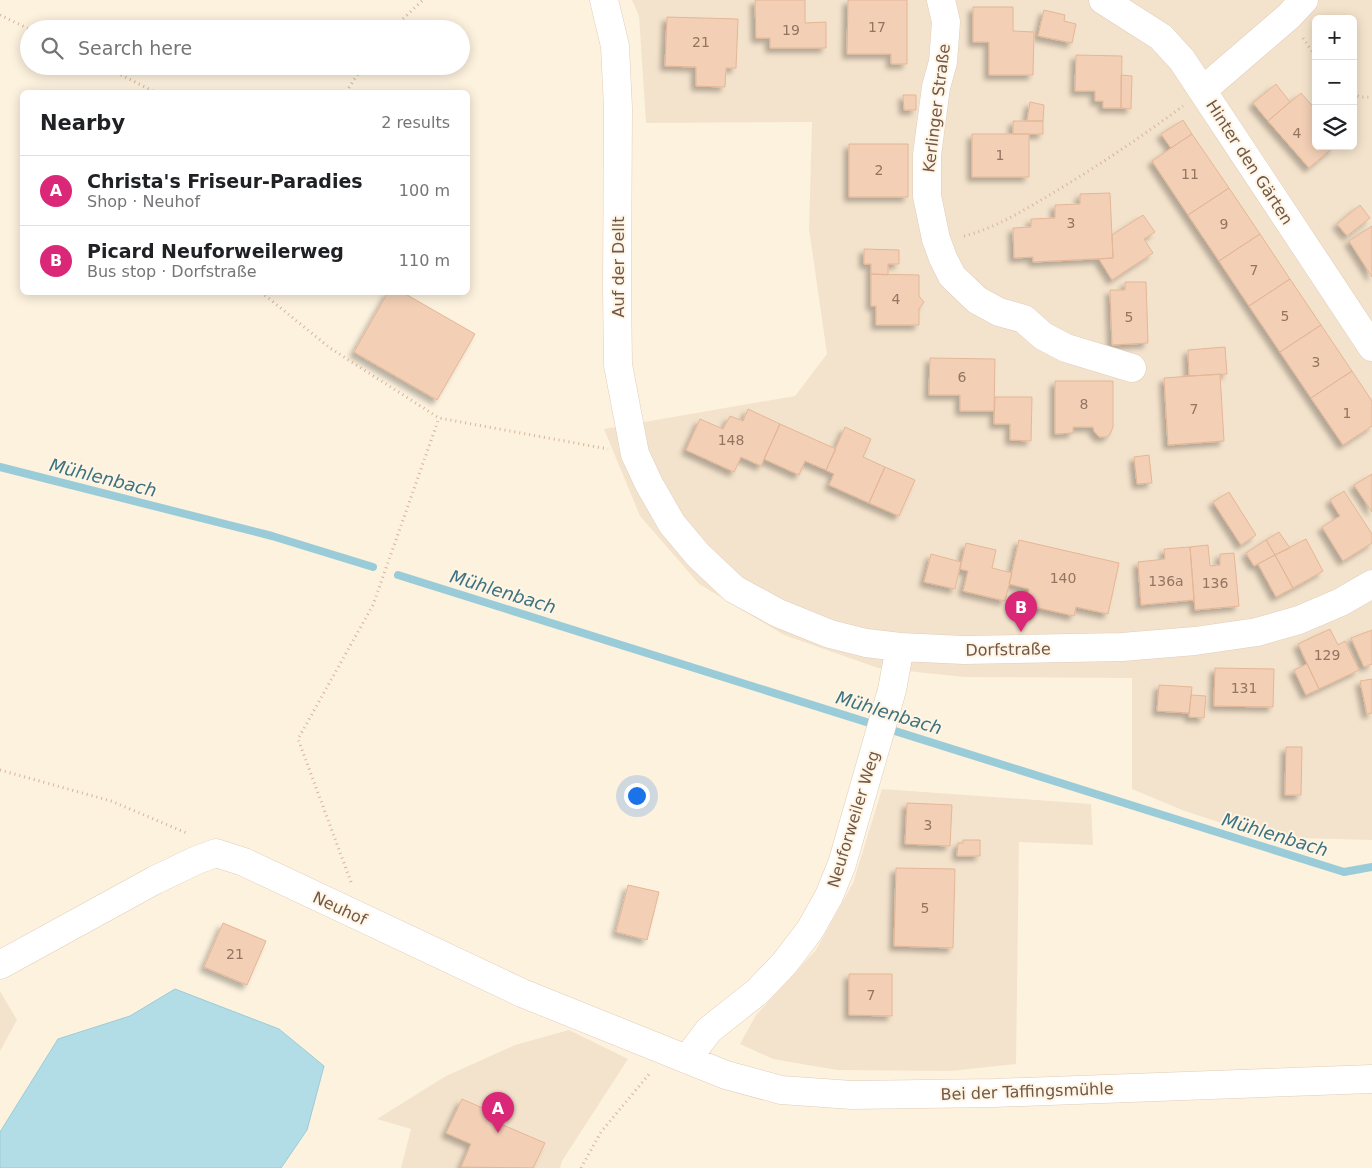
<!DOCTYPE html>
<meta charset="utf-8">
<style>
body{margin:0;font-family:"DejaVu Sans",sans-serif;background:#f2f2f2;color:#202124}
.controls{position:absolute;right:15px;top:15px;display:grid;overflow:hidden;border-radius:8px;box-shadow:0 2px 12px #0003}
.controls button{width:45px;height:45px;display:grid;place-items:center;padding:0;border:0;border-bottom:1px solid #e0e0e0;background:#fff;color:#202124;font:25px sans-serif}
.you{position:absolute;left:636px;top:795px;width:18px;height:18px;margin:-12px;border:4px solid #fff;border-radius:50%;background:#1a73e8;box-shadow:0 0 0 8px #1a73e833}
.badge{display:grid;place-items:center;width:32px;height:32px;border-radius:50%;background:#db2777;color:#fff;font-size:16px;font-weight:700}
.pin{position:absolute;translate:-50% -41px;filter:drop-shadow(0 1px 2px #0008)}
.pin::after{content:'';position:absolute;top:26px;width:18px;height:15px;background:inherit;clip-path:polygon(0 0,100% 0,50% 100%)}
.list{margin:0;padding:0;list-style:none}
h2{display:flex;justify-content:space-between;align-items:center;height:65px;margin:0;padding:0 20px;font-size:21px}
h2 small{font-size:16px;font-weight:400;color:#757577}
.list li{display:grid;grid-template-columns:32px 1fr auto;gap:15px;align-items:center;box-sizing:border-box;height:70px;padding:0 20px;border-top:1px solid #e0e0e0}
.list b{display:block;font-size:19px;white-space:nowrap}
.list p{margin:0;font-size:16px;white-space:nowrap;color:#757577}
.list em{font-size:16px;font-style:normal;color:#757577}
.icon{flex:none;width:28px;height:28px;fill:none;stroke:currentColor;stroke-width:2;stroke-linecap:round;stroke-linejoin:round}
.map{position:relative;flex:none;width:1372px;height:1168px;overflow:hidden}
.search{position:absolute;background:#fff;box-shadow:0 2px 12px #0003;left:20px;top:20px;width:450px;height:55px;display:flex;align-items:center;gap:12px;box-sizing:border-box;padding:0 18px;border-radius:28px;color:#757577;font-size:19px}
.panel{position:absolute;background:#fff;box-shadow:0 2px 12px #0003;left:20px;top:90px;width:450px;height:205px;border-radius:8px}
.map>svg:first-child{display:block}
</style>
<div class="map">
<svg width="1372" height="1168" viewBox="0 0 1372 1168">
<defs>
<filter id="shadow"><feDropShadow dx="-4.5" dy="4.5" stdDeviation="2.5" flood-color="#0004"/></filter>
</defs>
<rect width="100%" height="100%" fill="#fdf2de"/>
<path fill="#f4e3cc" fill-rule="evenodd" d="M 632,0 L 1372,0 L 1372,840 L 1264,837 L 1182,810 L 1132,789 L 1132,678 L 964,677 L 878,668 L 784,635 L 699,584 L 640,516 L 604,429 L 795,396 L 827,354 L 809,229 L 812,122 L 646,123 L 639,16 ZM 1316,19 L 1353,19 L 1353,146 L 1316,146 Z
M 882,789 L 1091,804 L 1093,845 L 1019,842 L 1016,1064 L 950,1071 L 837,1070 L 773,1059 L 740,1044 L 756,1015 L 816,950 L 853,883 Z
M 0,991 L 17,1020 L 0,1051 Z
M 569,1030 L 628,1059 L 562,1161 L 560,1168 L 401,1168 L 411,1129 L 377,1119 L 446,1076 L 515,1045 Z"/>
<path fill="#b3dde6" stroke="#99ccd8" d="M 175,989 L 279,1029 L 324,1066 L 307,1130 L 281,1168 L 0,1168 L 0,1132 L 58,1039 L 130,1016 Z"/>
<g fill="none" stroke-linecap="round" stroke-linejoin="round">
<path stroke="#99ccd8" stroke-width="8" d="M 0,467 L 272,536 L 373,567
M 398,575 L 1344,872 L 1372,867"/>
</g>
<path fill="#f2cfb5" stroke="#e5b695" filter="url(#shadow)" d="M 755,0 L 805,0 L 805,23 L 826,22 L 826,48 L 770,48 L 770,38 L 756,38 Z
M 848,0 L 907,0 L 907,64 L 891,64 L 891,54 L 847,54 Z
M 973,7 L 1013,7 L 1013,31 L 1034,32 L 1033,75 L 989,75 L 989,42 L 973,42 Z
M 1044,10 L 1065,15 L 1064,21 L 1076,24 L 1072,43 L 1038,36 Z
M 667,17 L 738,19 L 736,68 L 726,68 L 725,87 L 696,86 L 696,67 L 665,66 Z
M 1076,55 L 1122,56 L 1121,108 L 1103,108 L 1103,101 L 1095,101 L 1095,91 L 1075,91 Z
M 1121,75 L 1132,76 L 1131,109 L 1121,108 Z
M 1276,84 L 1290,102 L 1268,121 L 1253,103 Z
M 1301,93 L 1316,110 L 1316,146 L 1335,146 L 1309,168 L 1268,121 Z
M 903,95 L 916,95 L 916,110 L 904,110 Z
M 1030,102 L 1044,105 L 1043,121 L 1027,121 Z
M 1183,120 L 1192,134 L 1171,148 L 1161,134 Z
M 1013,121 L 1043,121 L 1043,134 L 1013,134 Z
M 972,134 L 1029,134 L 1029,177 L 972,177 Z
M 1192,134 L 1229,188 L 1188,215 L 1152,161 Z
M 849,144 L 908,144 L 908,197 L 849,197 Z
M 1229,188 L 1260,234 L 1219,261 L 1188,215 Z
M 1110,193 L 1113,258 L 1033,262 L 1033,257 L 1014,258 L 1013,228 L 1031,227 L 1031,219 L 1055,218 L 1055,205 L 1080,204 L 1080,194 Z
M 1360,205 L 1370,218 L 1347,236 L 1337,224 Z
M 1143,215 L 1155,232 L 1144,239 L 1153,253 L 1112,280 L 1099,259 L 1113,258 L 1112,235 Z
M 1372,226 L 1372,277 L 1349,241 Z
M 1260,234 L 1290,279 L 1249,306 L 1219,261 Z
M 864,249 L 899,250 L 899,264 L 888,264 L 888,275 L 871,274 L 871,264 L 864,264 Z
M 871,274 L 919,275 L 919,296 L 924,302 L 919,309 L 919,325 L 876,325 L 876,306 L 871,306 Z
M 1290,279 L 1321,325 L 1280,352 L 1249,306 Z
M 1125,282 L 1146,282 L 1148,343 L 1112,345 L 1110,290 L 1125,290 Z
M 388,292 L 402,292 L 475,334 L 437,400 L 354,352 Z
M 1321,325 L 1352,371 L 1311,398 L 1280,352 Z
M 1225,347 L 1227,374 L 1189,376 L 1188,350 Z
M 930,358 L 995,359 L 994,411 L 960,411 L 960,395 L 929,395 Z
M 1352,371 L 1372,401 L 1372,426 L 1343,445 L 1311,398 Z
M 1220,374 L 1224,441 L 1168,445 L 1164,378 Z
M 1055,381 L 1113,381 L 1113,427 L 1110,434 L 1107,437 L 1099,437 L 1094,431 L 1093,427 L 1073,427 L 1073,433 L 1055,434 Z
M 995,397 L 1032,397 L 1031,441 L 1010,440 L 1010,424 L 994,424 Z
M 748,409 L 780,424 L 761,466 L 741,457 L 734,472 L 686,450 L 700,419 L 723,429 L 730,416 L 743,421 Z
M 780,424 L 836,449 L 826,470 L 805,461 L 799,475 L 764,459 Z
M 845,427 L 871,439 L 863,457 L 885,467 L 869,503 L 829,485 L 834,474 L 826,470 Z
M 1149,455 L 1152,483 L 1137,484 L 1134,457 Z
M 885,467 L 915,480 L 899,516 L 869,503 Z
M 1372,474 L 1372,512 L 1354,485 Z
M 1344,491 L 1372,534 L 1372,543 L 1343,561 L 1322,527 L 1340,516 L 1330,500 Z
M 1229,492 L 1256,535 L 1241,545 L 1213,502 Z
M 1279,532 L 1290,548 L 1275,555 L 1266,540 Z
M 1306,539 L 1323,571 L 1293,588 L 1275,555 Z
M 1019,540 L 1119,563 L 1108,614 L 1076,607 L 1074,616 L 1026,605 L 1029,589 L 1009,584 Z
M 1266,540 L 1275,555 L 1254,566 L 1246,553 Z
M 966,543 L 996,550 L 992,568 L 1012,573 L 1005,601 L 963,591 L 968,571 L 960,569 Z
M 1208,545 L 1210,566 L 1220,565 L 1220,554 L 1234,553 L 1239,606 L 1195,610 L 1190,547 Z
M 1190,547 L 1194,600 L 1141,605 L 1138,562 L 1165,559 L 1164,549 Z
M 931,554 L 961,562 L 955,589 L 924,582 Z
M 1275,555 L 1293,588 L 1276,597 L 1258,564 Z
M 1330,629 L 1338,645 L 1345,641 L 1359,670 L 1319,689 L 1298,644 Z
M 1372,630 L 1372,664 L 1364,667 L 1351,638 Z
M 1307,664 L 1319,689 L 1306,695 L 1294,670 Z
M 1215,668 L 1274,669 L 1273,707 L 1214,706 Z
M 1372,679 L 1372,713 L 1367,714 L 1360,681 Z
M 1159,685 L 1192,687 L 1189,713 L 1157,711 Z
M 1191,695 L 1206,696 L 1204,718 L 1189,717 Z
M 1286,747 L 1302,747 L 1301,795 L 1285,795 Z
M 907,803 L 952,805 L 950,846 L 905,844 Z
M 963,840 L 980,840 L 980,856 L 957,856 L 958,843 L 963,843 Z
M 896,868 L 955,869 L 953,948 L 894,946 Z
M 628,885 L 659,892 L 647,940 L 616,932 Z
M 223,923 L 266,941 L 247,985 L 204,967 Z
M 849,974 L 892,974 L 892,1016 L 849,1015 Z
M 462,1099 L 492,1112 L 489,1119 L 545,1143 L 533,1168 L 461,1167 L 471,1144 L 446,1133 Z"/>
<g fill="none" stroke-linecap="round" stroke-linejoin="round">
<defs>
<path id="minor" d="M 604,0 L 615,46 L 618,108 L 617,289 L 618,365 L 635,454 L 649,484 L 672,524 L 698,555 L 734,589 L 778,613 L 830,634 L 866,643 L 900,647 L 964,650 L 1122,647 L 1195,641 L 1257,632 L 1299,620 L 1341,602 L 1372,584
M 941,0 L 946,22 L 943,62 L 936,87 L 927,155 L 927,196 L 936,239 L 943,258 L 952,276 L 977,300 L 999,312 L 1024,319 L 1043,336 L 1066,348 L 1132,368
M 1103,0 L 1161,37 L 1182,60 L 1372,347
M 1203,90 L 1289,16 L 1304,0
M 0,965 L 155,880 L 197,860 L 216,853 L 244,862 L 522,993 L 726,1075 L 781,1090 L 852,1095 L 994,1093 L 1372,1079
M 687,1059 L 709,1030 L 757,992 L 784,964 L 810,930 L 829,896 L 842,864 L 892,690 L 900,647"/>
</defs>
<use href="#minor" stroke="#e0cdba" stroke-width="29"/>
<path stroke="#d7b399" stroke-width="3" stroke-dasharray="1 4" stroke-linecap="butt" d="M 0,15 L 29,29
M 392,29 L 423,0
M 1303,38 L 1316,57
M 103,66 L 155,92
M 346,92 L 363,66
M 1353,94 L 1360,97 L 1372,97
M 964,236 C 996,228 1024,210 1053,193 C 1098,166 1141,137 1183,106
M 261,292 L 330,348 L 439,418 L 608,449
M 0,770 L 111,801 L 189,834
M 351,882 L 298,739 L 373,605 L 439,418
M 581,1168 L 601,1132 L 650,1073"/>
<use href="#minor" stroke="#fff" stroke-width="28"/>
</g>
<g text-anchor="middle" stroke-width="4" stroke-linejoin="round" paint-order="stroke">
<g font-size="14" fill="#937562">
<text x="877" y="32">17</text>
<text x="791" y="35">19</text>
<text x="701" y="47">21</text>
<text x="1297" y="138">4</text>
<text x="1000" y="160">1</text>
<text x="879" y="175">2</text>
<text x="1190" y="179">11</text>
<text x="1071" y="228">3</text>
<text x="1224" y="229">9</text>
<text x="1254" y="275">7</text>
<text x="896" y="304">4</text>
<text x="1285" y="321">5</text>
<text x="1129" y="322">5</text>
<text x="1316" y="367">3</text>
<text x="962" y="382">6</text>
<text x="1084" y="409">8</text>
<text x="1194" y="414">7</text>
<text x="1347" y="418">1</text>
<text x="731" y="445">148</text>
<text x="1063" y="583">140</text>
<text x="1166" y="586">136a</text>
<text x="1215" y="588">136</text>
<text x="1327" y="660">129</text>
<text x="1244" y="693">131</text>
<text x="928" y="830">3</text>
<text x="925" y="913">5</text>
<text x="235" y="959">21</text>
<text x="871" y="1000">7</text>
</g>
<g font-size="16" fill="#735746" stroke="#fff5e5">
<text transform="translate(936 108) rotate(-83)" y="6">Kerlinger Straße</text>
<text transform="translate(1250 162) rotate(57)" y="6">Hinter den Gärten</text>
<text transform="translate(618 267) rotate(-90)" y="6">Auf der Dellt</text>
<text transform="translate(1008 649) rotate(-1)" y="6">Dorfstraße</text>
<text transform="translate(853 819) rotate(-73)" y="6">Neuforweiler Weg</text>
<text transform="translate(340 908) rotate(25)" y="6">Neuhof</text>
<text transform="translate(1027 1091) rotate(-2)" y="6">Bei der Taffingsmühle</text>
</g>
<g font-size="18" font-style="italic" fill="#3d7380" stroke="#fff5e5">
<text transform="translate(103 478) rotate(14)" y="6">Mühlenbach</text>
<text transform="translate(503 592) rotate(17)" y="6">Mühlenbach</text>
<text transform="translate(889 713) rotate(17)" y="6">Mühlenbach</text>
<text transform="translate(1275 835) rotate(17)" y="6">Mühlenbach</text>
</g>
</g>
</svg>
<div class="controls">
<button>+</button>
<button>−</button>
<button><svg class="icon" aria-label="layers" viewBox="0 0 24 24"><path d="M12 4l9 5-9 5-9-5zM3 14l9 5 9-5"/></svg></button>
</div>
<div class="you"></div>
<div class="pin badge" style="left:498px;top:1133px">A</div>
<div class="pin badge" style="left:1021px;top:632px">B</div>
<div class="search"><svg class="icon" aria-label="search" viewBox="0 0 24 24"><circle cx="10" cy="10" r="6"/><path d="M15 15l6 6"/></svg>Search here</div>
<section class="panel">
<h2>Nearby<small>2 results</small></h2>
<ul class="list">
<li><span class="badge">A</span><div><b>Christa's Friseur-Paradies</b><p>Shop · Neuhof</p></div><em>100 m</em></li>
<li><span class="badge">B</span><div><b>Picard Neuforweilerweg</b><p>Bus stop · Dorfstraße</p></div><em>110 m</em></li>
</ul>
</section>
</div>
